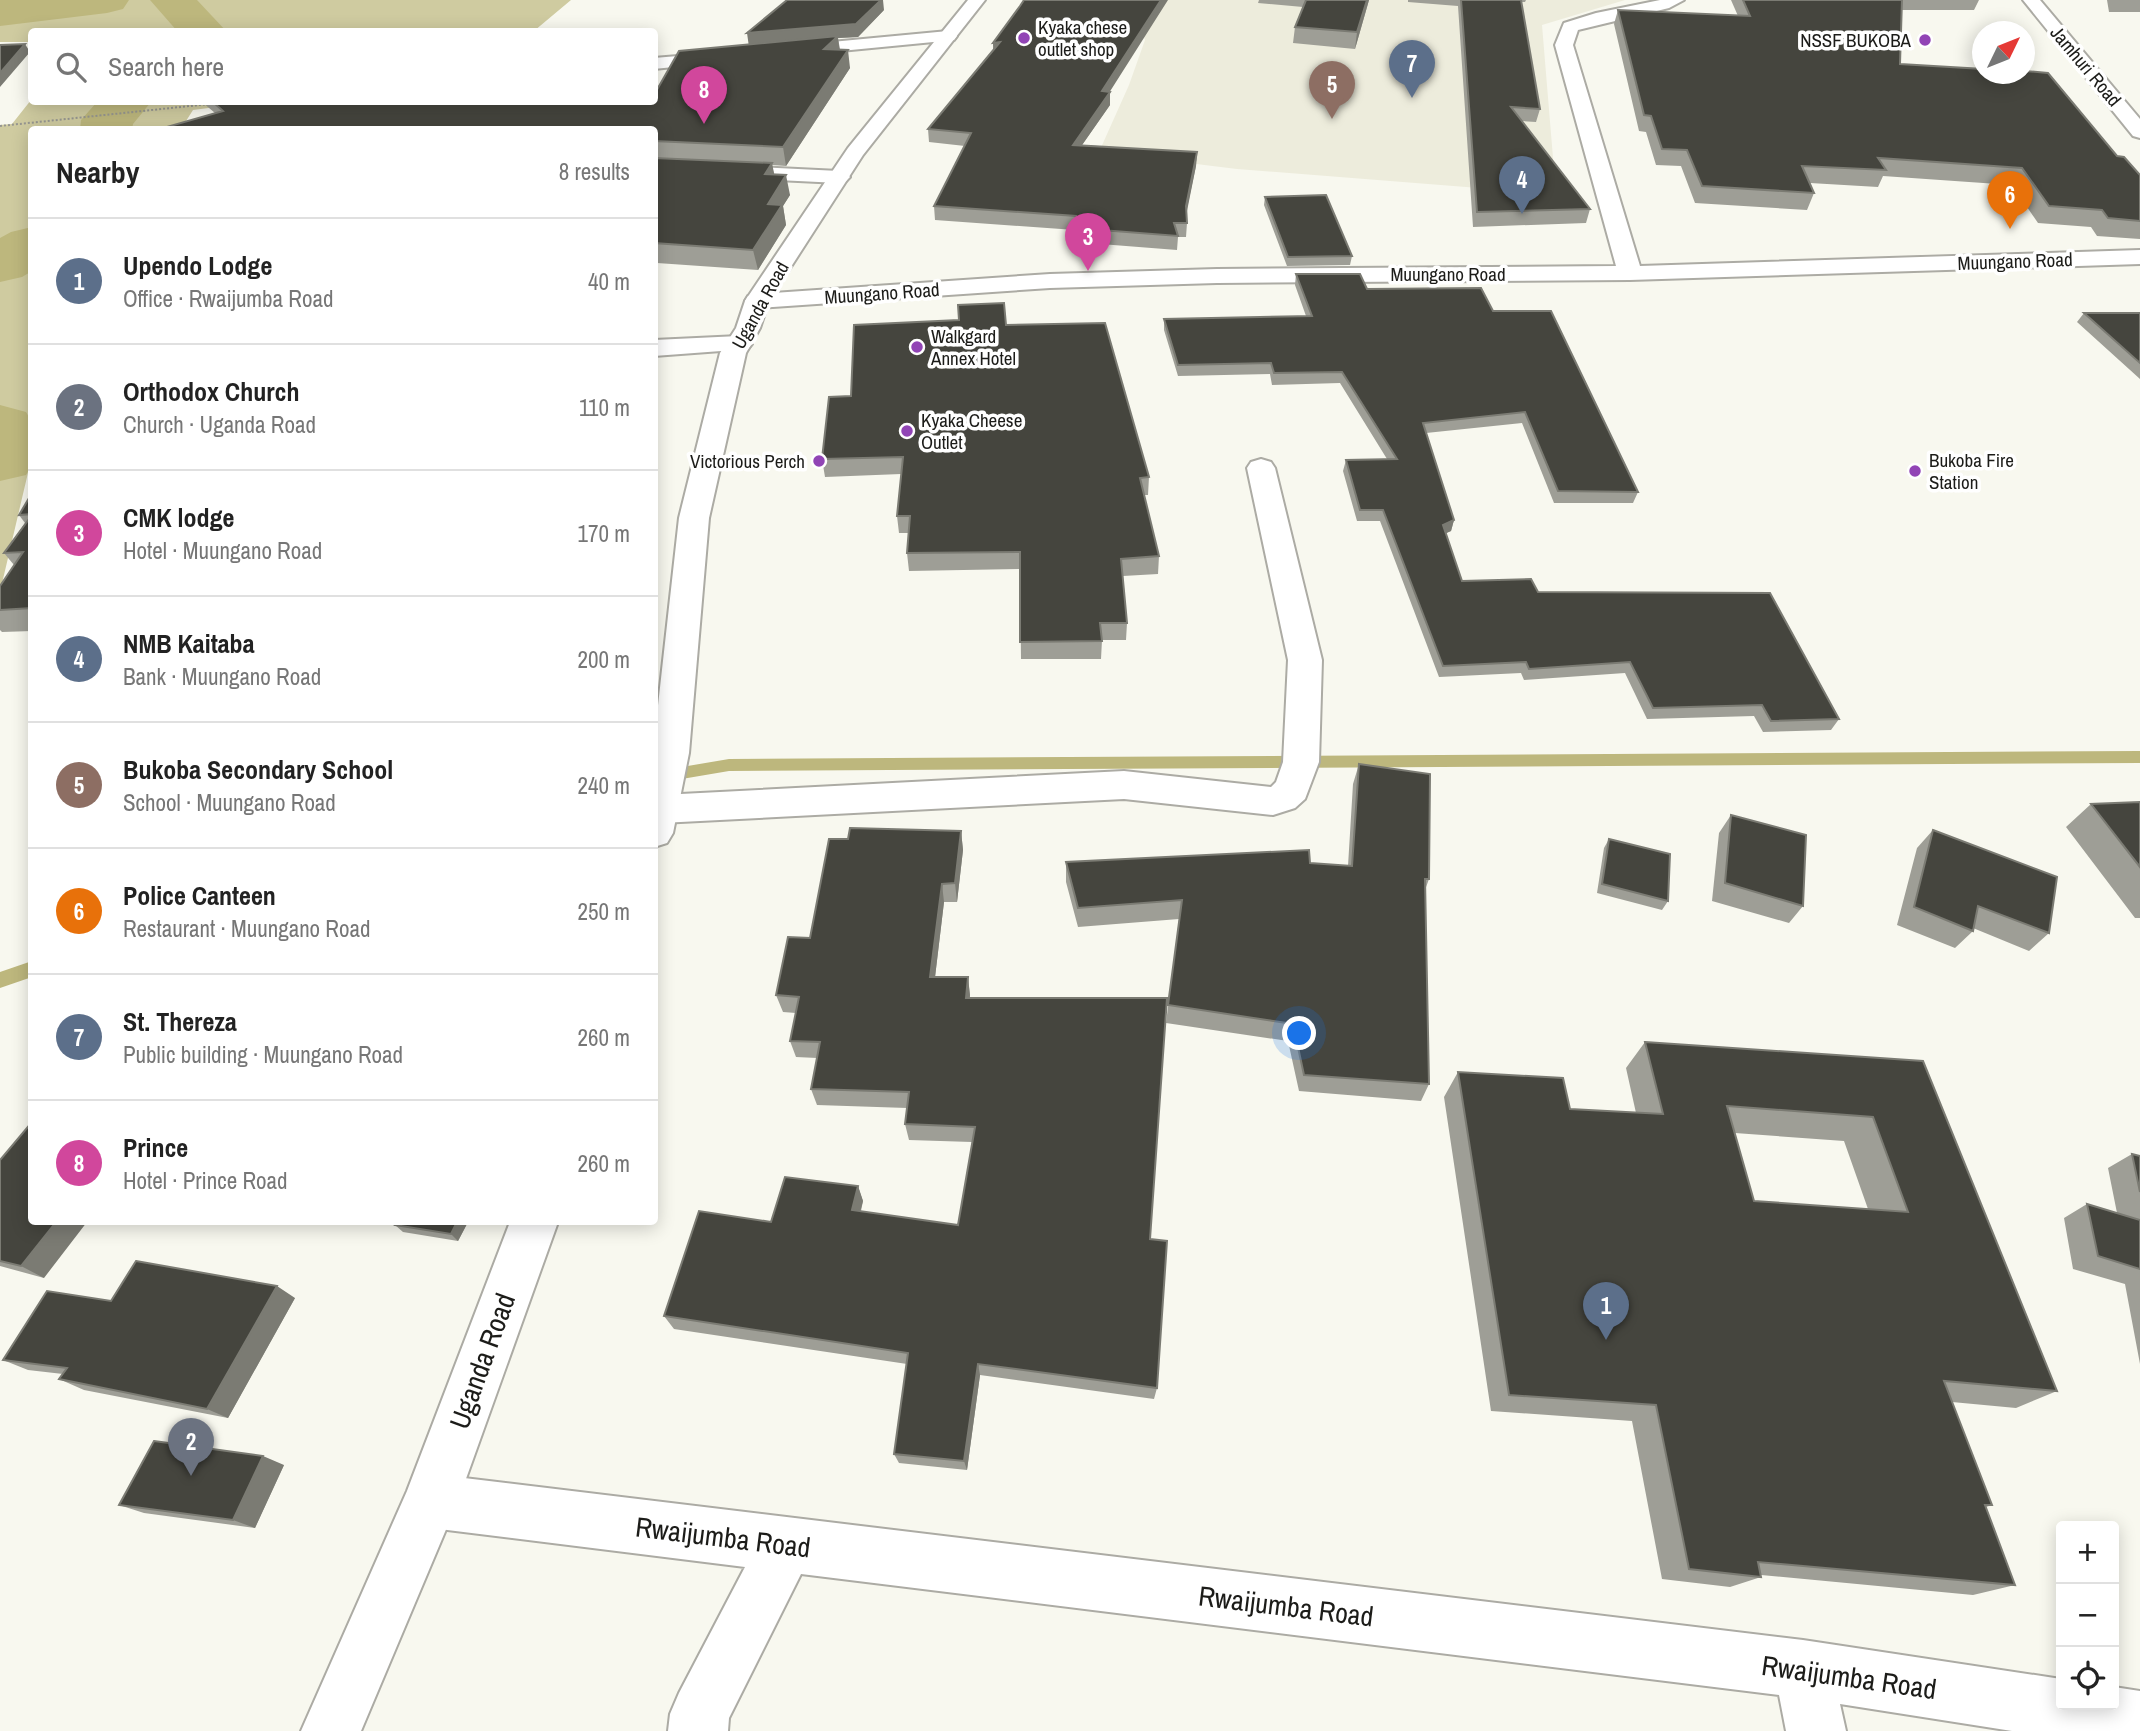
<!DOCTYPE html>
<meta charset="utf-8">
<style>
body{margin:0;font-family:"Archivo Narrow",sans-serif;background:#f2f2f2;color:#222}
.controls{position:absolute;right:21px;bottom:21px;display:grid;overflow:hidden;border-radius:7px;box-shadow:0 4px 18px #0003}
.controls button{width:63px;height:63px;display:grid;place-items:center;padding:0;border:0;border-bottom:2px solid #e0e0e0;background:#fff;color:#222;font:35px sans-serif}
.compass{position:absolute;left:1972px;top:21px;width:63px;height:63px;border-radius:50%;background:#fff;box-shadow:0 4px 18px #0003;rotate:47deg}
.you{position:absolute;left:1300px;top:1034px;width:24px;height:24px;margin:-18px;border:5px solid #fff;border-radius:50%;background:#1a73e8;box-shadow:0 0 0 10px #1a73e833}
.badge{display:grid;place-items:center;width:46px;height:46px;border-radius:50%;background:#9144b5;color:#fff;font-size:23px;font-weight:700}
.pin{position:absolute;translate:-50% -58px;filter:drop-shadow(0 2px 4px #0008)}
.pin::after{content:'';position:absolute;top:37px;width:24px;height:21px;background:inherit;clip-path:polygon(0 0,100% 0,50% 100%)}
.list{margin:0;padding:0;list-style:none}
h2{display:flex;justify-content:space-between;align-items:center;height:91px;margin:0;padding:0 28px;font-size:30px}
h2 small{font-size:23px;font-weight:400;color:#767676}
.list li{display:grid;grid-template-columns:46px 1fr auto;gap:21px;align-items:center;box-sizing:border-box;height:126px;padding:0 28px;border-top:2px solid #e0e0e0}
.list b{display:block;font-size:26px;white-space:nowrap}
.list p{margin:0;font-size:23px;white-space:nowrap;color:#767676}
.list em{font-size:23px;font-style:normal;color:#767676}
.icon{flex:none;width:38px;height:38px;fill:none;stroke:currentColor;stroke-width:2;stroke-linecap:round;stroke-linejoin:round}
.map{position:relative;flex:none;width:2140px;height:1731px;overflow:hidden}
.search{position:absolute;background:#fff;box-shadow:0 4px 18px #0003;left:28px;top:28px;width:630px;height:77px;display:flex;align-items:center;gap:18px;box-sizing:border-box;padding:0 24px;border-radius:7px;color:#767676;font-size:26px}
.panel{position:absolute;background:#fff;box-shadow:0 4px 18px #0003;left:28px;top:126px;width:630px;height:1099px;border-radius:7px}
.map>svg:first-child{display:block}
</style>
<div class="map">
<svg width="2140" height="1731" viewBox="0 0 2140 1731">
<rect width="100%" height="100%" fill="#f8f8ef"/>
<path fill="#edecdc" d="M 1142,0 L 1625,0 L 1542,25 L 1556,194 L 1237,169 L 1099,152 L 1129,85 L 1145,40 L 1136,12 Z"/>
<path fill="#cfcba0" d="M 0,0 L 571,0 L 534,31 L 32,32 L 31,42 L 0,42 Z
M 31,100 L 255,102 L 193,110 L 181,129 L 32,130 L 31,460 L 0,592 L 0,125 L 12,124 Z"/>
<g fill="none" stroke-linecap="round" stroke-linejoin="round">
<path fill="#bdb77d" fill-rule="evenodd" d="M 2140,751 L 2140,763 L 729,771 L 664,782 L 656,776 L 664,770 L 729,759 Z
M 32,961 L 32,977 L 0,988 L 0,972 Z"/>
<path fill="#bdb77d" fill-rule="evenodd" d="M 0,0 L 129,0 L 123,9 L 107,13 L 0,26 Z
M 150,0 L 197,0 L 227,32 L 178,32 Z
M 97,102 L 151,102 L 133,124 L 132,130 L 80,130 L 81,120 Z
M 32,227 L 32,271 L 22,277 L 0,282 L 0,238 L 11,232 Z
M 0,405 L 26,412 C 35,425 36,461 26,475 L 0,481 Z"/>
<defs>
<path id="street" d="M 1660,0 L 1684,0 L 1669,8 L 1578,30 L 1573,45 L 1640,266 L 2140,250 L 2140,264 L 1630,280 L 1217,283 L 1050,288 L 757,308 L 748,306 L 745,301 L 748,296 L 757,294 L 1050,274 L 1217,269 L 1616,266 L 1555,45 L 1564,23 L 1596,13 Z
M 948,31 L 954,32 L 957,36 L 954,40 L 789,56 L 780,51 L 789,46 Z
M 726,52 L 735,57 L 732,61 L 654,69 L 654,58 Z
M 654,162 L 839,171 L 846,173 L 850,177 L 846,181 L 839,183 L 654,174 Z
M 739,336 L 748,339 L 752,344 L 748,349 L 654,356 L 654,340 Z
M 1261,459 L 1271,462 L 1275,468 L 1322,660 L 1319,762 L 1305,799 L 1295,808 L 1273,815 L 1124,799 L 661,823 L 654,821 L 654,797 L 661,795 L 1124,771 L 1271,787 L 1276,782 L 1283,762 L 1288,660 L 1247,468 L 1251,462 Z
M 431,1474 L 1803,1640 L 2061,1679 L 2061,1705 L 2114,1705 L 2114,1687 L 2140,1691 L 2140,1731 L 2012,1731 L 1840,1704 L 1846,1731 L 1786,1731 L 1779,1695 L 801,1574 L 729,1718 L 728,1731 L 668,1731 L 670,1714 L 679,1693 L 745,1567 L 431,1528 L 412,1520 L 404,1501 L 412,1482 Z"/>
<path id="secondary" d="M 968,0 L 985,0 L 863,155 L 769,301 L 760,328 L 746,353 L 709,518 L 689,753 L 673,833 L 667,843 L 654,847 L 654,741 L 679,518 L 720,353 L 736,328 L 745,301 L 848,148 Z
M 2023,0 L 2040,0 L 2140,119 L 2140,138 L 2133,136 Z
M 510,1222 L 558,1222 L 458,1501 L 361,1731 L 301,1731 L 407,1491 Z"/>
</defs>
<use href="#street" stroke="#acaba4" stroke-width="4"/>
<use href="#secondary" stroke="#acaba4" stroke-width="4"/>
<path stroke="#969690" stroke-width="2" stroke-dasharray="2 2" stroke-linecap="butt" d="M 0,126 L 209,104"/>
<use href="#street" fill="#fff" fill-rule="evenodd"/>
<use href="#secondary" fill="#fff" fill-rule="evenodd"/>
</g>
<path fill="#9e9e96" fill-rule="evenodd" d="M 1259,0 L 1369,0 L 1355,49 L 1293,43 L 1295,27 L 1303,7 L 1258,3 Z
M 1408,0 L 1526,0 L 1525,2 L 1521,2 L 1540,109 L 1536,122 L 1522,121 L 1590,209 L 1586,223 L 1473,227 L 1458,6 L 1408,2 Z
M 1731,0 L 1979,0 L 1974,10 L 1902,10 L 1900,64 L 2117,156 L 2140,175 L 2140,239 L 2097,236 L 2091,227 L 2038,223 L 2012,185 L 1883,176 L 1878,187 L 1810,183 L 1814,193 L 1807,210 L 1695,203 L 1681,166 L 1656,165 L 1646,132 L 1639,131 L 1614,24 L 1618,10 L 1738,16 Z
M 2107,0 L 2140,0 L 2140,12 L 2109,12 Z
M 884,10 L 858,37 L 838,38 L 840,49 L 850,68 L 786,166 L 772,165 L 774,175 L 790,195 L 783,206 L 786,225 L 758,270 L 657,263 L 654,266 L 654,130 L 172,130 L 170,126 L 215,113 L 202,102 L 494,102 L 636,104 L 654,102 L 749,44 Z
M 993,43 L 1109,91 L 1110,105 L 1082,145 L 1197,152 L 1196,166 L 1186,213 L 1187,223 L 1186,237 L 1178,237 L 1177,250 L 1075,242 L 1075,230 L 935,220 L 934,206 L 965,146 L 929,142 L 928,129 L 993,51 Z
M 1265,197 L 1352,256 L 1350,265 L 1287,266 L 1264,205 Z
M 1296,274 L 1367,289 L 1493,311 L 1638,492 L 1633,503 L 1554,503 L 1522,423 L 1426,433 L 1454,520 L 1451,531 L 1446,533 L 1462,581 L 1538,592 L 1839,719 L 1831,730 L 1763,732 L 1754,716 L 1647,719 L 1625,673 L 1524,680 L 1521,673 L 1439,677 L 1380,521 L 1357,521 L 1343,471 L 1346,460 L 1387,459 L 1340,383 L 1272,385 L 1270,374 L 1178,376 L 1164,330 L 1164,319 L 1306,316 L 1295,285 Z
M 2084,313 L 2140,313 L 2140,379 L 2077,322 Z
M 1006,325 L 1149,477 L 1148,495 L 1144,495 L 1159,556 L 1158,574 L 1123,576 L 1127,623 L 1126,640 L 1102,640 L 1101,659 L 1021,659 L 1020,569 L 909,571 L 907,553 L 909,533 L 899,533 L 897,516 L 901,474 L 825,477 L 822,459 L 851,396 Z
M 32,493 L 32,631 L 2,632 L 0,630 L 0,586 L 14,565 L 4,553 L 25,523 L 19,515 Z
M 1359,764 L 1429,879 L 1425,890 L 1429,1084 L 1421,1101 L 1299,1091 L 1288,1041 L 1166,1023 L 1179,919 L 1078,927 L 1066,882 L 1066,862 L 1310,863 L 1348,866 L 1353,784 Z
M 2140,802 L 2140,918 L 2135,918 L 2066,827 L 2091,804 Z
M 1731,815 L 1803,906 L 1789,923 L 1712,901 L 1719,833 Z
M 1933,830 L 2049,933 L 2029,951 L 1973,928 L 1973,931 L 1955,948 L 1897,925 L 1917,848 Z
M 961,831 L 963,850 L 957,902 L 944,902 L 935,977 L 968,977 L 970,998 L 1150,1239 L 1157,1388 L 1154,1399 L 980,1375 L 967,1470 L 899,1463 L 894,1454 L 907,1364 L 674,1329 L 664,1316 L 771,1222 L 858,1186 L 863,1201 L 861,1211 L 958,1225 L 972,1142 L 909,1140 L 905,1124 L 907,1108 L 817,1105 L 811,1089 L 817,1058 L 796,1057 L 790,1041 L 796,1013 L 783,1012 L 776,995 L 810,938 L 848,839 Z
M 1609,839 L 1668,901 L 1662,910 L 1597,893 L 1604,848 Z
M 1645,1042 L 1923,1061 L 2057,1391 L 2016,1408 L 1952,1402 L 1992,1505 L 1986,1507 L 2015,1585 L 1973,1595 L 1761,1575 L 1761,1577 L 1730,1587 L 1662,1579 L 1632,1421 L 1491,1411 L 1444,1097 L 1458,1072 L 1570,1109 L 1636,1113 L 1626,1068 ZM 1735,1133 L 1844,1141 L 1868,1209 L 1754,1201 Z
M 2132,1154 L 2140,1156 L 2140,1364 L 2125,1284 L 2073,1269 L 2064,1218 L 2087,1204 L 2117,1213 L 2108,1168 Z
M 0,1160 L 44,1278 L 0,1266 Z
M 468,1222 L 458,1241 L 403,1232 L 395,1225 Z
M 295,1298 L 228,1418 L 84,1390 L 59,1379 L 63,1374 L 28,1370 L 3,1360 L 111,1301 Z
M 284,1465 L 255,1528 L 144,1513 L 119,1505 Z"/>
<path fill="#7b7b73" d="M 881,0 L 883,0 L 884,10 L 858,37 L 838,38 L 840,54 L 749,47 L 747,33 Z
M 1161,0 L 1168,0 L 1102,104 L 1102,91 Z
M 1367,0 L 1369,0 L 1355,49 L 1357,32 Z
M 1000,42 L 994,56 L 993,43 Z
M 25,44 L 30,52 L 0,87 L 0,73 Z
M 848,50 L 850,68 L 786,166 L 783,147 Z
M 1110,92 L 1110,105 L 1073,158 L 1073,145 Z
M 1197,152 L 1196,166 L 1185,221 L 1186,206 Z
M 772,163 L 776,183 L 765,174 Z
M 786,175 L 790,195 L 783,206 L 786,225 L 758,270 L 753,250 L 768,204 Z
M 1454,520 L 1451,531 L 1440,536 L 1443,525 Z
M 961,831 L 963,850 L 957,902 L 955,883 Z
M 942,884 L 944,902 L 933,994 L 930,977 Z
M 968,977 L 970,995 L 968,1016 L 966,998 Z
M 858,1186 L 863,1201 L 857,1224 L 852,1210 Z
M 56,1222 L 87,1222 L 44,1278 L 21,1266 Z
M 457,1222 L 468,1222 L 458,1241 L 451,1234 Z
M 277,1286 L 295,1298 L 228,1418 L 207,1409 Z
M 978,1364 L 980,1375 L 967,1470 L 964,1461 Z
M 263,1456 L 284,1465 L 255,1528 L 233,1520 Z"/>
<path fill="#45453e" stroke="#7b7b73" stroke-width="2" fill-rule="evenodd" d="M 787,0 L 881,0 L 856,24 L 747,33 Z
M 1024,0 L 1161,0 L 1102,91 L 1110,92 L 1073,145 L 1197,152 L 1186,206 L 1187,223 L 1174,223 L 1178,236 L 1075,228 L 1076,216 L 934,206 L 971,133 L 928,129 L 1000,42 L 993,43 L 1020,6 Z
M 1306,0 L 1367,0 L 1357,32 L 1295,27 Z
M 1461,0 L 1521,0 L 1540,109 L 1511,107 L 1590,209 L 1477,212 Z
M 1743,0 L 1902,0 L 1900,64 L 1983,69 L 1983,74 L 2025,74 L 2025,71 L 2048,73 L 2117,156 L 2124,157 L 2140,175 L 2140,221 L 2108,218 L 2102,210 L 2049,206 L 2022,168 L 1878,158 L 1886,170 L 1802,166 L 1814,193 L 1702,186 L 1687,150 L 1662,149 L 1651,116 L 1644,115 L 1618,10 L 1750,16 Z
M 838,36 L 824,49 L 848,50 L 783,147 L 654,141 L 654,130 L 181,130 L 170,126 L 223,111 L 213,102 L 577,102 L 636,104 L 638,102 L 654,102 L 654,95 L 679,51 Z
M 25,44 L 0,73 L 0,45 Z
M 654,158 L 772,163 L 765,174 L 786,175 L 768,204 L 782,205 L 753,250 L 654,243 Z
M 1326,195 L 1352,256 L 1288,257 L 1265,197 Z
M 1296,274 L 1360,274 L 1367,289 L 1481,288 L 1493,311 L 1551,311 L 1638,492 L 1558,491 L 1525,412 L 1423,423 L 1454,520 L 1443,525 L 1462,581 L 1531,579 L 1538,592 L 1770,593 L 1839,719 L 1771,721 L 1762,705 L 1653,708 L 1630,662 L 1529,669 L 1526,662 L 1443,666 L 1383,510 L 1360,510 L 1346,460 L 1397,459 L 1342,372 L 1274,373 L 1271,363 L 1178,365 L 1164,319 L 1312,316 Z
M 1004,303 L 1006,325 L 1105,323 L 1149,477 L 1140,478 L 1159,556 L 1121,559 L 1127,623 L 1100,623 L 1102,641 L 1020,642 L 1020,552 L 907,553 L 910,516 L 897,516 L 903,457 L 822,459 L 829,397 L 851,396 L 854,325 L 959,320 L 958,305 Z
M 2084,313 L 2140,313 L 2140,363 Z
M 32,493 L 32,514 L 19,515 Z
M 32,515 L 32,608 L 0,610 L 0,586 L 23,552 L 4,553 Z
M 1359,764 L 1430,774 L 1429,879 L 1425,879 L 1429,1084 L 1304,1075 L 1293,1024 L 1168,1005 L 1182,900 L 1078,908 L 1066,862 L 1309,850 L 1310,863 L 1352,866 Z
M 2140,802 L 2140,867 L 2091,804 Z
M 1731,815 L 1806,835 L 1803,906 L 1725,883 Z
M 850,828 L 961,831 L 955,883 L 942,884 L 930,977 L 968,977 L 966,998 L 1167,998 L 1150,1239 L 1167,1241 L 1157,1388 L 978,1364 L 964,1461 L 894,1454 L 908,1353 L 664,1316 L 699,1211 L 771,1222 L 785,1177 L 858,1186 L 852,1210 L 958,1225 L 975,1127 L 905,1124 L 909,1092 L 811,1089 L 820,1042 L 790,1041 L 799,997 L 776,995 L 788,937 L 810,938 L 829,839 L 848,839 Z
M 1933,830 L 2057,877 L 2049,933 L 1978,906 L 1973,931 L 1914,907 Z
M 1609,839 L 1670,854 L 1668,901 L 1602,884 Z
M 1645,1042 L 1923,1061 L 2057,1391 L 1944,1381 L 1992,1505 L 1985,1505 L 2015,1585 L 1758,1562 L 1761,1577 L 1689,1569 L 1656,1405 L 1509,1395 L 1458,1072 L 1563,1078 L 1570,1109 L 1663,1114 ZM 1727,1106 L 1873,1117 L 1908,1212 L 1754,1201 Z
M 32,1122 L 32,1222 L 56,1222 L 21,1266 L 0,1261 L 0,1160 Z
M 2132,1154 L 2140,1156 L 2140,1192 Z
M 2087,1204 L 2140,1220 L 2140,1269 L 2098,1256 Z
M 397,1222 L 457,1222 L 451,1234 L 395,1225 Z
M 136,1261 L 277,1286 L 207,1409 L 59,1379 L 67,1368 L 3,1360 L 47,1291 L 111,1301 Z
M 154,1441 L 263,1456 L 233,1520 L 119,1505 Z"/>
<g fill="#9144b5" stroke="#fff" stroke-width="2.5">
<circle cx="1024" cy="38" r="7"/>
<circle cx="1925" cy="40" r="7"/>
<circle cx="917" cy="347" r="7"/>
<circle cx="907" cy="431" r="7"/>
<circle cx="819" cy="461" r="7"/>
<circle cx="1915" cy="471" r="7"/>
</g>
<g text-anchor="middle" stroke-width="7" stroke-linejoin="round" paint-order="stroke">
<g font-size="19" fill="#1c1c19" stroke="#fff" text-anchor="start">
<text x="1038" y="34">Kyaka chese<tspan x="1038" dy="22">outlet shop</tspan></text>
<text x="1911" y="47" text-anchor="end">NSSF BUKOBA</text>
<text x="931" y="343">Walkgard<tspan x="931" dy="22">Annex Hotel</tspan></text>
<text x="921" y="427">Kyaka Cheese<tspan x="921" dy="22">Outlet</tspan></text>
<text x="1929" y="467">Bukoba Fire<tspan x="1929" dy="22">Station</tspan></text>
<text x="805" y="468" text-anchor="end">Victorious Perch</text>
</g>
<g font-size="19" fill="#1c1c19" stroke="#fff">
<text transform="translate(2086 66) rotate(50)" y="7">Jamhuri Road</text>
<text transform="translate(2015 261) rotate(-2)" y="7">Muungano Road</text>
<text x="1448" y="281">Muungano Road</text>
<text transform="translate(882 293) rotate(-4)" y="7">Muungano Road</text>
<text transform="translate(760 305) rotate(-61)" y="7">Uganda Road</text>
</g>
<g font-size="28" fill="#1c1c19" stroke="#fff">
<text transform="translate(482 1361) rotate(-70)" y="10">Uganda Road</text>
<text transform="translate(723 1537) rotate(7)" y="10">Rwaijumba Road</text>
<text transform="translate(1286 1606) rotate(7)" y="10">Rwaijumba Road</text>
<text transform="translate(1849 1677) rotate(8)" y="10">Rwaijumba Road</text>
</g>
</g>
</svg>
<div class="controls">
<button>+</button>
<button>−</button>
<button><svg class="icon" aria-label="locate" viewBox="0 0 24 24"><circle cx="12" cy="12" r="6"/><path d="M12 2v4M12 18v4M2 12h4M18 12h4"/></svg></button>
</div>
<svg class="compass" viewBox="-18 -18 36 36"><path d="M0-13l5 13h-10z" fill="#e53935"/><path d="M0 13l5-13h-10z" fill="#767676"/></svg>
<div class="you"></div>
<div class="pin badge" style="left:1606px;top:1340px;background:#5c6f8a">1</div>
<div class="pin badge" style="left:191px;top:1476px;background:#6b7280">2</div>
<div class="pin badge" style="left:1088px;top:271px;background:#d1479c">3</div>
<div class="pin badge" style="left:1522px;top:214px;background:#5c6f8a">4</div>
<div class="pin badge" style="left:1332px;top:119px;background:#8d6e63">5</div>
<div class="pin badge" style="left:2010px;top:229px;background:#e8710a">6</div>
<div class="pin badge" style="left:1412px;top:98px;background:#5c6f8a">7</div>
<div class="pin badge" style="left:704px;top:124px;background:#d1479c">8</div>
<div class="search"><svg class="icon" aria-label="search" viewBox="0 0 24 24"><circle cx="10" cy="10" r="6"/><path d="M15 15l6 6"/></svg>Search here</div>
<section class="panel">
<h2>Nearby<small>8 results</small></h2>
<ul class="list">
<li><span class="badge" style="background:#5c6f8a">1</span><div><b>Upendo Lodge</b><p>Office · Rwaijumba Road</p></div><em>40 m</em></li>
<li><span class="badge" style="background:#6b7280">2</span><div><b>Orthodox Church</b><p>Church · Uganda Road</p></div><em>110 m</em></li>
<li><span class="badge" style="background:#d1479c">3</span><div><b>CMK lodge</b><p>Hotel · Muungano Road</p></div><em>170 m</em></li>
<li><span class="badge" style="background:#5c6f8a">4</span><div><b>NMB Kaitaba</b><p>Bank · Muungano Road</p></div><em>200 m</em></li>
<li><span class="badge" style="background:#8d6e63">5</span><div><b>Bukoba Secondary School</b><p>School · Muungano Road</p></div><em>240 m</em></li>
<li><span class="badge" style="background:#e8710a">6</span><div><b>Police Canteen</b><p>Restaurant · Muungano Road</p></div><em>250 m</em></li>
<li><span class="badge" style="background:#5c6f8a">7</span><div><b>St. Thereza</b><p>Public building · Muungano Road</p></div><em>260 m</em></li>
<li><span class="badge" style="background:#d1479c">8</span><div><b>Prince</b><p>Hotel · Prince Road</p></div><em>260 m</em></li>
</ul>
</section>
</div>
